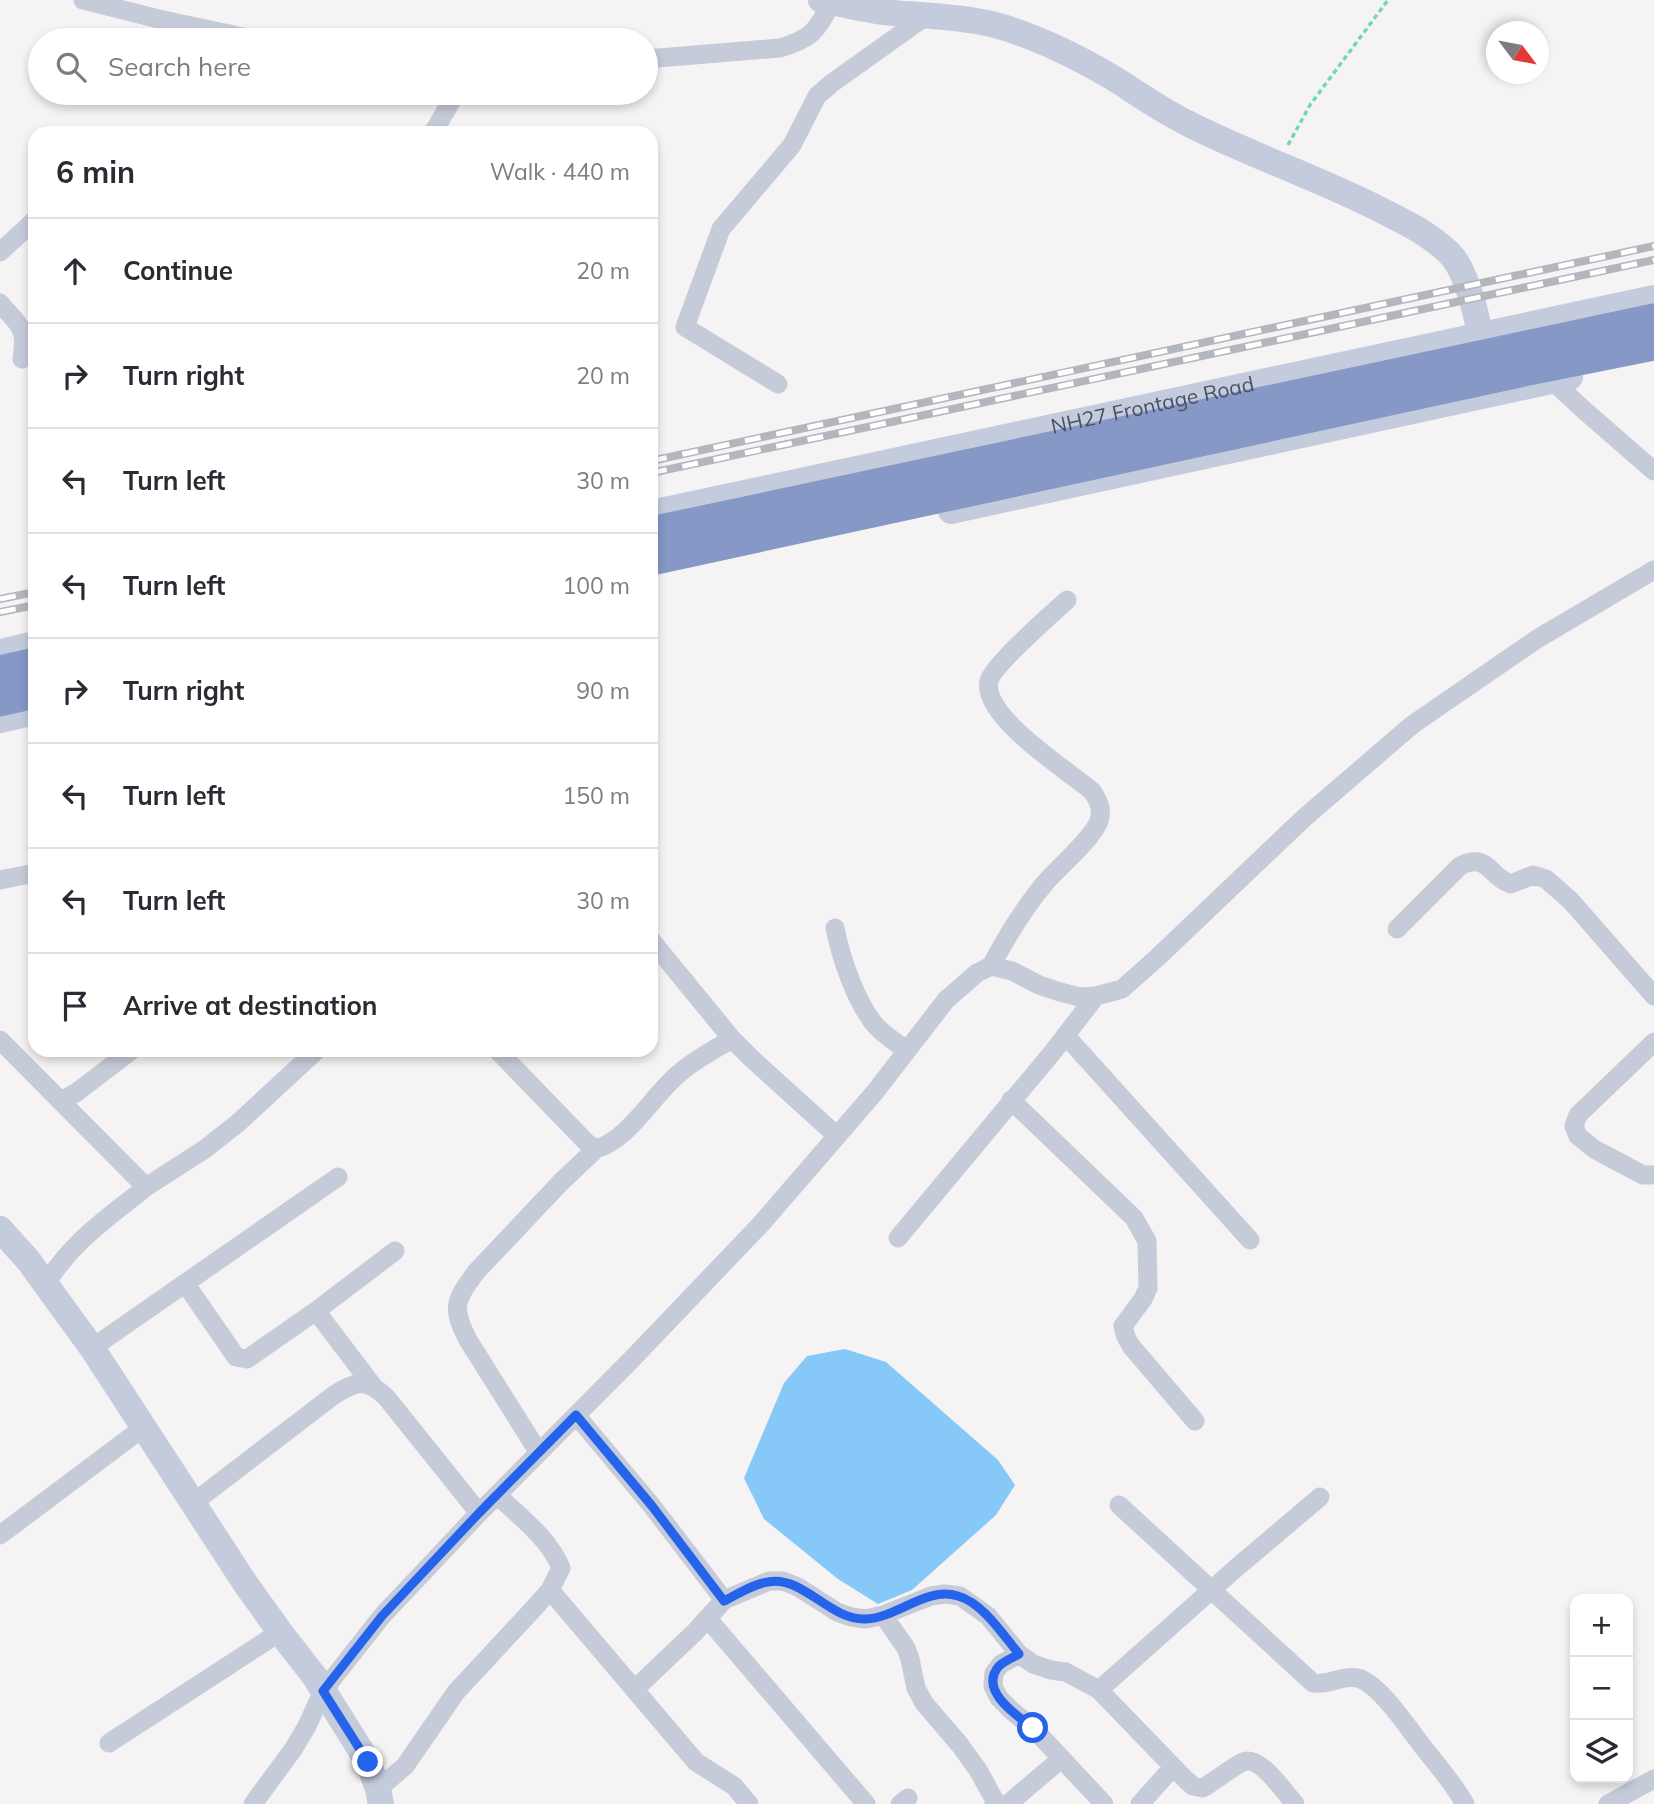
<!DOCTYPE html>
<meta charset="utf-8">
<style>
body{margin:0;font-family:Mulish,sans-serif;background:#f2f2f3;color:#2b2b33}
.controls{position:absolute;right:21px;bottom:21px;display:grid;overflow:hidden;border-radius:14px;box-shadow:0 4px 10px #0003}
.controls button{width:63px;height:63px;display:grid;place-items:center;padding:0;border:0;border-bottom:2px solid #e1e1e2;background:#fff;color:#2b2b33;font:35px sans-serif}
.compass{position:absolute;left:1486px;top:21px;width:63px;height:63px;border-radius:50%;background:#fff;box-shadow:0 4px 10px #0003;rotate:122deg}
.stop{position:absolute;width:21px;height:21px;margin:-16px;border:5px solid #2563eb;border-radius:50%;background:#fff}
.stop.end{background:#2563eb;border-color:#fff;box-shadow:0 2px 7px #0008}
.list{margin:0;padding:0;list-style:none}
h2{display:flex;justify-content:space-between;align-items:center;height:91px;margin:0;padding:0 28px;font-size:30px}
h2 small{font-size:23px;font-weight:400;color:#7c7c81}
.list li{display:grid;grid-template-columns:46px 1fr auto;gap:21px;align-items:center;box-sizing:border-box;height:105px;padding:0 28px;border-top:2px solid #e1e1e2}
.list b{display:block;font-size:26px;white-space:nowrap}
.list em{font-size:23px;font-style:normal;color:#7c7c81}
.icon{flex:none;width:38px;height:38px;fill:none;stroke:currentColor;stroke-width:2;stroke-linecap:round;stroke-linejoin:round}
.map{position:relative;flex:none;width:1654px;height:1804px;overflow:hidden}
.search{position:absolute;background:#fff;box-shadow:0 4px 10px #0003;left:28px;top:28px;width:630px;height:77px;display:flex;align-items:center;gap:18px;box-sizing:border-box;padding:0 24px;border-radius:38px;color:#7c7c81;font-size:26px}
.panel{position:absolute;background:#fff;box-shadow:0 4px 10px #0003;left:28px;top:126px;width:630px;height:931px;border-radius:21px}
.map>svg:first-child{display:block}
</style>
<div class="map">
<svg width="1654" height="1804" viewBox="0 0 1654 1804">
<rect width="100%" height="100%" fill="#f5f3f3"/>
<path fill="#86c8f7" d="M 845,1349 L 886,1362 L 998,1460 L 1015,1485 L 996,1515 L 912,1590 L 878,1604 L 838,1579 L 764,1519 L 744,1478 L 784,1383 L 807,1356 Z"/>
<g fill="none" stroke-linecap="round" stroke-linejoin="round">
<path stroke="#71d8bb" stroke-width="3.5" stroke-dasharray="5 3.5" stroke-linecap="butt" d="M 1288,145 L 1310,105 L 1388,0"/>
<path stroke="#c5cbd8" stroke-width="19" d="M 83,0 L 163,20 L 257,40
M 646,59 L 780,48 C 813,38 816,31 832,2
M 433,133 L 456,93
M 0,252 L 35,220
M 0,303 C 20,327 27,326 22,359
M 1545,374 L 1585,411 L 1654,471
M 778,384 L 685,327 L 721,229 L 792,145 L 817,96 L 832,83 L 926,16
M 0,880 L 35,873
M 835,928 C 841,958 856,1003 876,1026 C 885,1036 897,1043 907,1050
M 1397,929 L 1460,866 C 1490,852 1488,877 1511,884 L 1533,875 L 1546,879 L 1571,901 L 1654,996
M 651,940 L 732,1039 L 751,1058 L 837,1136
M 991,966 C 1007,936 1023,909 1045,883 C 1058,868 1093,838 1099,821 C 1103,809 1098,800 1092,791 C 1067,770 981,716 989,681 C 993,665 1052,614 1067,600
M 1066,1036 L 1250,1240
M 0,1040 L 146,1187 C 108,1218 72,1241 46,1284
M 1654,1042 L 1578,1115 L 1574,1126 L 1578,1136 L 1594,1149 L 1643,1175 L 1654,1175
M 497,1050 L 588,1144 L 596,1149 C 626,1140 647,1105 669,1083 C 687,1064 710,1052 732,1039
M 1011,1100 L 1134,1218 L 1147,1241 L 1148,1288 L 1143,1299 L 1123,1326 L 1126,1337 L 1131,1346 L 1195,1421
M 62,1101 L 77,1092 L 132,1050
M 146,1187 L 205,1149 L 238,1123 L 317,1050
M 898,1238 L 1052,1053 L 1096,996
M 185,1283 L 236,1357 L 247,1359 L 316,1311 L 395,1251
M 316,1311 L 373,1386
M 92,1348 L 338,1177
M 576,1415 L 652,1506 L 724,1600
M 539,1453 L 468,1340 C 451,1307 455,1301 476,1272 L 561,1182 L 596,1149
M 193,1503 L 334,1395 C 357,1381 365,1378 386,1397 L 479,1513
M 1119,1505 L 1313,1683 C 1329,1686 1345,1673 1361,1679 C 1382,1688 1409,1729 1423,1747 C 1438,1766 1454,1784 1465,1804
M 0,1535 L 144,1427
M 550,1590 L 696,1762 L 734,1786 L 749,1804
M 883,1615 L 906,1648 L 910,1659 L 916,1688 L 924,1703 L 960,1745 L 978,1770 L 994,1799 L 994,1804
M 708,1619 L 866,1804
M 1019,1654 L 1001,1664 L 994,1673 L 993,1686 L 999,1698 L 1013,1712 L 1033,1728 L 1104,1804
M 635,1689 L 695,1632 L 724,1600 L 769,1581 L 783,1581 L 798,1587 L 837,1612 L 851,1617 L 866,1619 L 883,1615 L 931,1596 L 945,1594 L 960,1596 L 988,1616 L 1019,1654 L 1033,1664 L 1051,1670 L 1066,1672 L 1099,1690 L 1185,1779 L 1193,1786 L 1203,1788 C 1216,1780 1228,1770 1241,1763 C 1259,1752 1284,1792 1295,1804
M 1099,1690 L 1235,1569 L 1320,1497
M 109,1743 L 280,1632
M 378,1789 L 405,1766 L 456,1692 L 536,1606 L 550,1590 L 561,1568 C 549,1538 520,1517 497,1495
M 253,1804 L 294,1748 L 307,1726 L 323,1691 L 382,1616 L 479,1513 L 632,1359 L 761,1224 L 875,1092 L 946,1000 L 977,973 L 991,966 L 1012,971 L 1039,985 L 1060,992 L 1080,997 L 1096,996 L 1122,989 L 1158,957 L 1304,818 L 1412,725 L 1537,639 L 1654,570
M 900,1804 L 908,1798
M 1008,1804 L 1061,1759
M 1140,1804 L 1173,1767
M 1608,1804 L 1654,1779"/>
<g stroke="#c4cbdd" stroke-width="26">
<path d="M 821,0 C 841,4 862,9 883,12 C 921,16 962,16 999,26 C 1043,39 1084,60 1123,84 C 1145,99 1167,113 1191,125 C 1253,156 1318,178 1379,209 C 1405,222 1430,234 1450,254 C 1468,272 1481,329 1482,354"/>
<path d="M 951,511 L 1570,377"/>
<path id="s1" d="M 651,513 L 1654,298"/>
<path d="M 0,652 L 35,644"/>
<path d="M 0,720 L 35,712"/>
<path d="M 0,1229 L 28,1260 L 92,1348 L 245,1583 L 280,1632 L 315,1677 L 368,1762 L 378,1789 L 381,1804"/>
</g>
<path stroke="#8598c6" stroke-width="33" d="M 651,533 L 1654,320
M 651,559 L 1519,371 L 1654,344
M 0,672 L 35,664
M 0,700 L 35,692"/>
<defs>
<path id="rail" d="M 651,461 L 1654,246
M 651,473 L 1654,260
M 0,599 L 35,592
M 0,612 L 35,605"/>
</defs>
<use href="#rail" stroke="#b4b6be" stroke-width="8"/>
<use href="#rail" stroke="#fff" stroke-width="5" stroke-dasharray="16" stroke-linecap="butt"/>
</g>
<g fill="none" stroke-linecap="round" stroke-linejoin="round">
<path stroke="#2563eb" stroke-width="9" d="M 368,1762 L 323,1691 L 382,1616 L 479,1513 L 576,1415 L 652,1506 L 724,1601 C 738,1594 753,1584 768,1582 C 803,1575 830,1621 866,1619 C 897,1618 926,1586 958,1596 C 983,1603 1003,1635 1019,1654 C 1012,1658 1004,1661 999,1666 C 978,1690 1016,1715 1033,1728"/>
</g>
<g text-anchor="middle" stroke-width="5" stroke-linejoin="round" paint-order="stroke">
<g font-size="21" fill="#485063" stroke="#fff">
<text dy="7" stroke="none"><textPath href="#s1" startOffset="513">NH27 Frontage Road</textPath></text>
</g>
</g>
</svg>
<div class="controls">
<button>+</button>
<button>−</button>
<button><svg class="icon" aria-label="layers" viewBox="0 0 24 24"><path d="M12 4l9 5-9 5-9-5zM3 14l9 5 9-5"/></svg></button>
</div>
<svg class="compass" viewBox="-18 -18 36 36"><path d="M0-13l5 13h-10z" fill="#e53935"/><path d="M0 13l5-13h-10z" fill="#7c7c81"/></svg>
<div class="stop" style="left:1033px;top:1728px"></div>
<div class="stop end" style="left:368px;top:1762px"></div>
<div class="search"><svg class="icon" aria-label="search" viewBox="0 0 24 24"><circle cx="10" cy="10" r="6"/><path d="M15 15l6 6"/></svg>Search here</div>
<section class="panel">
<h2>6 min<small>Walk · 440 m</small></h2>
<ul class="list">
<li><svg class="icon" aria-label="ahead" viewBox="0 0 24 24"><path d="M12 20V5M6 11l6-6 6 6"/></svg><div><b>Continue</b></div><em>20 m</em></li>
<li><svg class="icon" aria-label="right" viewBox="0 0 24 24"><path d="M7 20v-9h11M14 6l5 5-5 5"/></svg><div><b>Turn right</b></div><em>20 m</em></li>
<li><svg class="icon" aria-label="left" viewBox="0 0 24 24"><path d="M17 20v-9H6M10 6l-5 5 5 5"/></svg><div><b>Turn left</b></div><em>30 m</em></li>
<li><svg class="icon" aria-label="left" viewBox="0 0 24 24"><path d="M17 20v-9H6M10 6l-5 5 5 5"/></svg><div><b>Turn left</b></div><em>100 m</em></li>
<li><svg class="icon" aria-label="right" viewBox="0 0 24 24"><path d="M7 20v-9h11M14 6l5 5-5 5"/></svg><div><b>Turn right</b></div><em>90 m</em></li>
<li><svg class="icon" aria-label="left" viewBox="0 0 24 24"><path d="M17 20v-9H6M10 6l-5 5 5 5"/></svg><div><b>Turn left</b></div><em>150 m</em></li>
<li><svg class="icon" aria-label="left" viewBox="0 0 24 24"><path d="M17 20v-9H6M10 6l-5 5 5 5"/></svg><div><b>Turn left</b></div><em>30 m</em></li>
<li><svg class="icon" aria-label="arrive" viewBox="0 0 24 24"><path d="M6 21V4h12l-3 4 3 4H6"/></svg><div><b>Arrive at destination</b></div></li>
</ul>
</section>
</div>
